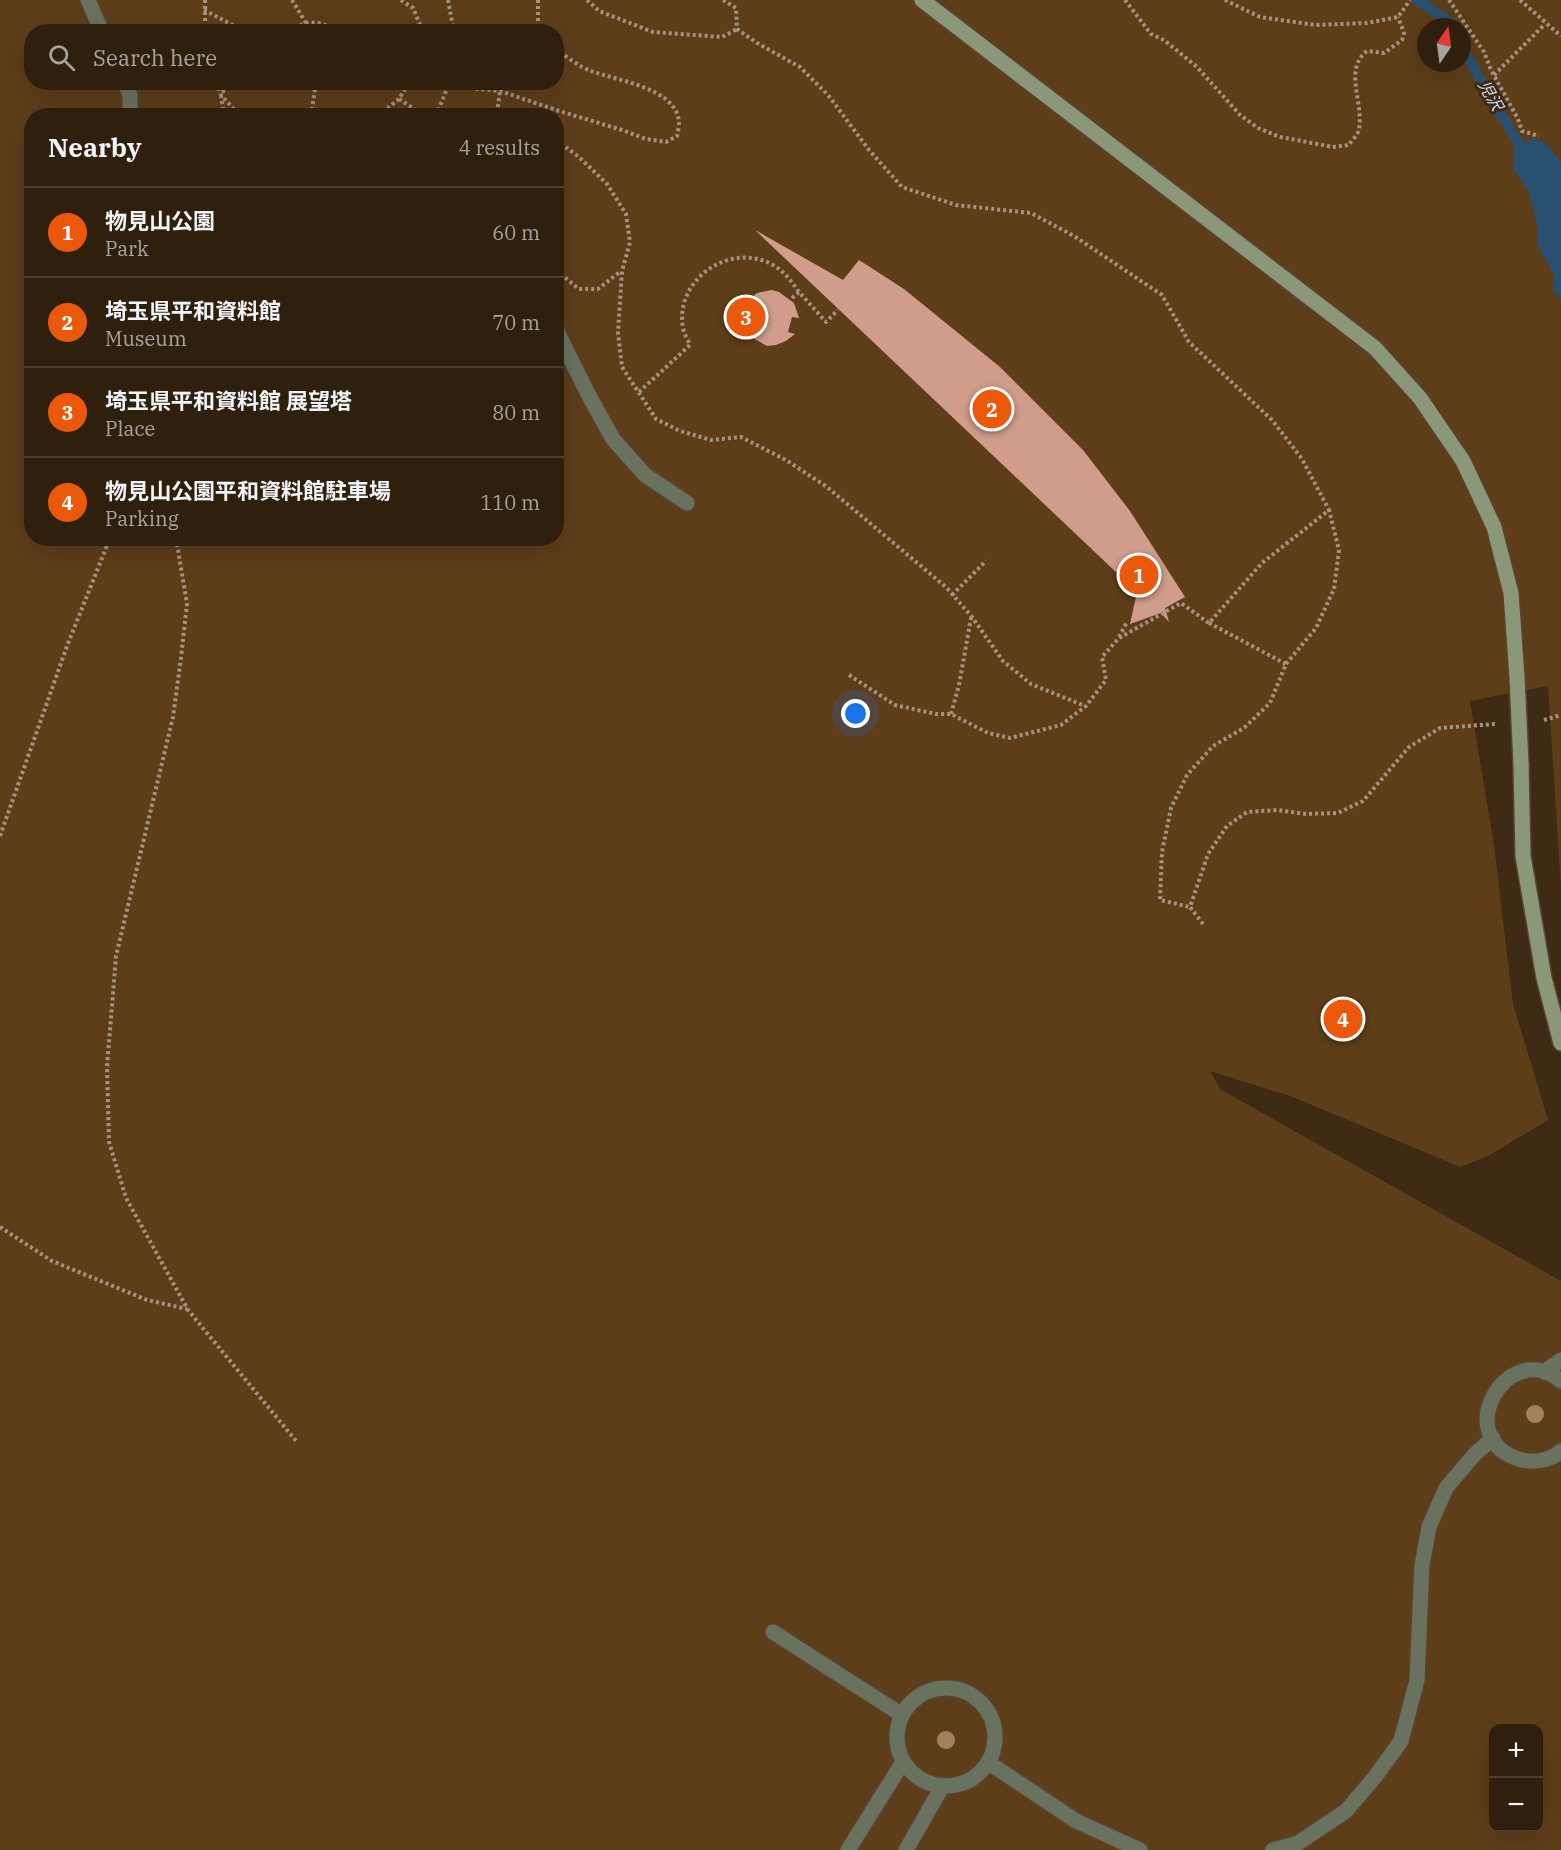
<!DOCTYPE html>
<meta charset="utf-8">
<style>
body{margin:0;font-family:"IBM Plex Serif","Noto Sans JP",serif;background:#3b2d1c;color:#f1f3f6}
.controls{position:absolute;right:18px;bottom:18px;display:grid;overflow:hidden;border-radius:12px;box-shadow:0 6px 24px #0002}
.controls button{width:54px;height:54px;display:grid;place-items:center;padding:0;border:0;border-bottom:2px solid #4a3e2e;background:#2f200e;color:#f1f3f6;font:30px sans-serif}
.compass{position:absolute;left:1417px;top:18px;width:54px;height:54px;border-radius:50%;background:#2f200e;box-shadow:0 6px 24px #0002;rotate:13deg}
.you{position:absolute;left:856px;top:714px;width:21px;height:21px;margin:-15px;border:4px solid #fff;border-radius:50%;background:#1a73e8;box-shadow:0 0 0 9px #1a73e833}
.badge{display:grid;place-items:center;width:39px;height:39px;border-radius:50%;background:#ea580c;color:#fff;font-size:20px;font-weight:700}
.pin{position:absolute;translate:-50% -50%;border:3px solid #fff;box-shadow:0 2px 6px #0006}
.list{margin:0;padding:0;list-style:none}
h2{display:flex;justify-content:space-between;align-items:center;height:78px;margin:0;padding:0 24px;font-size:26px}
h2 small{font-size:20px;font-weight:400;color:#a7a39e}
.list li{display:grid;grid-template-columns:39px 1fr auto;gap:18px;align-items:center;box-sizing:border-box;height:90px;padding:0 24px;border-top:2px solid #4a3e2e}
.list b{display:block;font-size:22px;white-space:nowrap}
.list p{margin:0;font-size:20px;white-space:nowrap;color:#a7a39e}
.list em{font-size:20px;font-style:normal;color:#a7a39e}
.icon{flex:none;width:33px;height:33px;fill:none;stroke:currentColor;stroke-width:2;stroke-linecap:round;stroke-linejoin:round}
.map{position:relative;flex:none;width:1561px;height:1850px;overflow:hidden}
.search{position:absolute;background:#2f200e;box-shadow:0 6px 24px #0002;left:24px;top:24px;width:540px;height:66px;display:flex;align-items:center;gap:15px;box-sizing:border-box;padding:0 21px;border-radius:24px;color:#a7a39e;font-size:22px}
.panel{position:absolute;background:#2f200e;box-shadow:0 6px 24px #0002;left:24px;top:108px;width:540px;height:438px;border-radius:24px}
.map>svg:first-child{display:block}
</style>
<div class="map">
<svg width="1561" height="1850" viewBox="0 0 1561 1850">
<rect width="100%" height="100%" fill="#3f2a13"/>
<path fill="#5e3d19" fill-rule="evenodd" d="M 0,0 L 1561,0 L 1561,887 L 1548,686 L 1470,701 L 1494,845 L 1513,1004 L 1548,1120 L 1488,1156 L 1460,1167 L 1293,1097 L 1210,1071 L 1220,1089 L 1561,1281 L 1561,1850 L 0,1850 ZM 1426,27 L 1462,27 L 1462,63 L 1426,63 ZM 32,32 L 556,32 L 556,82 L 32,82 ZM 32,116 L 556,116 L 556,538 L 32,538 ZM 1494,1728 L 1538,1728 L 1538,1828 L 1494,1828 Z"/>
<path fill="#295070" d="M 1534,137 L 1549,146 L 1561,163 L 1561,301 L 1552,288 L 1555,276 L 1538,246 L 1537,225 L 1529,192 L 1514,170 L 1513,149 Z"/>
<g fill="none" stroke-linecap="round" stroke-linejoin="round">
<path stroke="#295070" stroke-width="10" d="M 1417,0 L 1449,21 L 1452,27
M 1462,46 L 1487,92 L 1520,145"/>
</g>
<path fill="#d19c8a" d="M 755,230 L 843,280 L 859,260 L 904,289 L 1000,367 L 1083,450 L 1130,511 L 1185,597 L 1165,608 L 1169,622 L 1161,613 L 1130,624 L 1137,592 Z
M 772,290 L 779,292 L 794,303 L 799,318 L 792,317 L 788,332 L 795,334 L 786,341 L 776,345 L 767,346 L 751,337 L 745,330 L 744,321 L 750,321 L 750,312 L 754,305 L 747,304 L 751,298 L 757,293 Z"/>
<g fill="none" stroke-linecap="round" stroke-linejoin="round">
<defs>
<path id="lane" d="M 88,0 L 102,32
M 125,82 L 130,95 L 130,116
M 556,329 L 588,394 L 613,439 L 645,475 L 687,503
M 1544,1372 L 1561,1360
M 1561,1381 C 1507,1336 1448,1440 1522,1460 C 1535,1463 1551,1460 1561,1451
M 773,1632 L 902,1715
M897 1737a49 49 0 1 1 98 0a49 49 0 1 1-98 0Z
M 989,1763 L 1076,1821 L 1140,1850
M 848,1850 L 903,1762
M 906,1850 L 942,1787
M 1273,1850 L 1298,1843 L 1346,1811 L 1375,1777 L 1401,1741 L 1417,1680 L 1422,1565 L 1429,1527 L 1446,1488 L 1474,1455 L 1493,1438"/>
<path id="secondary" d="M 922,0 L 1375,348 L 1420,398 L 1463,461 L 1494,527 L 1511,593 L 1517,677
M 1521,764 L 1523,856 L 1544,978 L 1561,1043"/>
</defs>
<use href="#lane" stroke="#59452f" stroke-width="18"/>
<use href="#secondary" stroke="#59452f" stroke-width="18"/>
<path stroke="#a49381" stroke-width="4" stroke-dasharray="3 3" stroke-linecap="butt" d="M 205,0 L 205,32
M 292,0 L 306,23
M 401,0 L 413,8 L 423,32
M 448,0 L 454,32
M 538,0 L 538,25 L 544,32
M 587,0 L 599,11 L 653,32 L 722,37 L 737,29
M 723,0 L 736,8 L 737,29 L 757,43 L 800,67 L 828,95 L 869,150 L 902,187 L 956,205 L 1031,213 L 1074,236 L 1162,295 L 1189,342 L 1272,420 L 1302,459 L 1329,510
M 1125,0 L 1151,34 L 1164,40 L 1197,67 L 1240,115 L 1258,128 L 1280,137 L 1302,141 L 1332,147 L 1349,145 C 1352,140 1358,135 1359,129 C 1364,103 1343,69 1367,51 L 1384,53 L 1402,40 L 1404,33 L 1398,17
M 1225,0 L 1260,17 L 1315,25 L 1367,23 L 1398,17 L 1410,0
M 1449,0 L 1484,52 L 1491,70 L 1518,119 L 1522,131 L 1539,136
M 1520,0 L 1561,36
M 204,10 L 246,32
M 290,32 C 305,19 321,20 337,32
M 1494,75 L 1545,24
M 217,82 L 221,95 L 240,116
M 399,99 L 425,116
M 497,113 L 500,91
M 224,116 L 221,95 L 229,82
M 311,116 L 316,82
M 378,116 L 399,99 L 409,82
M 436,116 L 448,86 L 500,91 L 556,110 L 622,130 L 646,139 L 666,142 L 677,136 C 678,132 679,126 679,122 C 677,88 615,80 591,71 C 580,67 564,56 556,47
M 473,116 L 497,113 L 506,116
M 556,140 L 579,157 L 607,184 L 626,214 L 630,242 L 622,271 L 618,333 L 622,367 L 656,419 L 680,431 L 711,440 L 741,437 L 786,460 L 827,487 L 947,588 L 972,617 L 1003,661 L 1031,684 L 1085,706
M 556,270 L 579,289 L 598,289 L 621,271
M 792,298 L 799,292 L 826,322 L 838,310
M 639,392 L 690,345 C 688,340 684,334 683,328 C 674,279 731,241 773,265 C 785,272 792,282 799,292
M 176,538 L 187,604 L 181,658 L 173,717 L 116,956 L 107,1067 L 109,1142 L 126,1198 L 188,1310 L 297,1442
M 952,595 L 986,561
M 1209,623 L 1286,664
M 1119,637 L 1127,622
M 849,675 L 895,705 L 936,714 L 951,714 L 988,733 L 1010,738 L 1061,725 L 1086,706 L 1106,680 L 1102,657 L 1119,638 L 1181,603 L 1209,623 L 1262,563 L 1329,510 L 1339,550 L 1334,589 L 1316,628 L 1286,664 L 1270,703 L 1244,728 L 1213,746 L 1187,775 L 1171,808 L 1162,852 L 1160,900 L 1190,907
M 951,714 L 959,685 L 971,618
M 1544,720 L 1561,715
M 0,836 L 67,646 L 110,538
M 1203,924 L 1190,907 L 1208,854 L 1227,826 L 1247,812 L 1277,810 L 1306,814 L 1338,813 L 1363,801 L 1409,747 L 1440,728 L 1495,724
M 0,1227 L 52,1261 L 147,1300 L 187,1309"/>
<use href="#lane" stroke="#69725e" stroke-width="15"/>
<use href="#secondary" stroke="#8a9778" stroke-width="15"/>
<defs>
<path id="secondary-bridge" d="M 1517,677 L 1521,764"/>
</defs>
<use href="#secondary-bridge" stroke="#59452f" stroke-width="18" stroke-linecap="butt"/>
<use href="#secondary-bridge" stroke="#8a9778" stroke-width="15"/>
</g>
<g fill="#a4815e">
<circle cx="1535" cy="1414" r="9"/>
<circle cx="946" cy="1740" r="9"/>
</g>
<g text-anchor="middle" stroke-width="6" stroke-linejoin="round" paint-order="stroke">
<g font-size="16" font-style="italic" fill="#c7dff5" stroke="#3f2a13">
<text transform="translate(1491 95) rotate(60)" y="6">児沢</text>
</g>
</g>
</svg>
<div class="controls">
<button>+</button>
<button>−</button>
</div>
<svg class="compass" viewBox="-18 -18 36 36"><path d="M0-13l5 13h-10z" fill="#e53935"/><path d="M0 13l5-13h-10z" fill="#a7a39e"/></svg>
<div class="you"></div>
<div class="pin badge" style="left:1139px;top:575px">1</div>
<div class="pin badge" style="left:992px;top:409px">2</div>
<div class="pin badge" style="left:746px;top:317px">3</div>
<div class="pin badge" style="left:1343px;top:1019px">4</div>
<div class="search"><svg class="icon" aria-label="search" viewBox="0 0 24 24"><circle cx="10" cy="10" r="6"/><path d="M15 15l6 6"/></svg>Search here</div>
<section class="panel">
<h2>Nearby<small>4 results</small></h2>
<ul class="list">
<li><span class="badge">1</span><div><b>物見山公園</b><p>Park</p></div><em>60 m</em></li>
<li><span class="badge">2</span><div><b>埼玉県平和資料館</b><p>Museum</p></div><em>70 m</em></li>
<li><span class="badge">3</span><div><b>埼玉県平和資料館 展望塔</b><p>Place</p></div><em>80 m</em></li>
<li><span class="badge">4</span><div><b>物見山公園平和資料館駐車場</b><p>Parking</p></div><em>110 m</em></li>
</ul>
</section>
</div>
